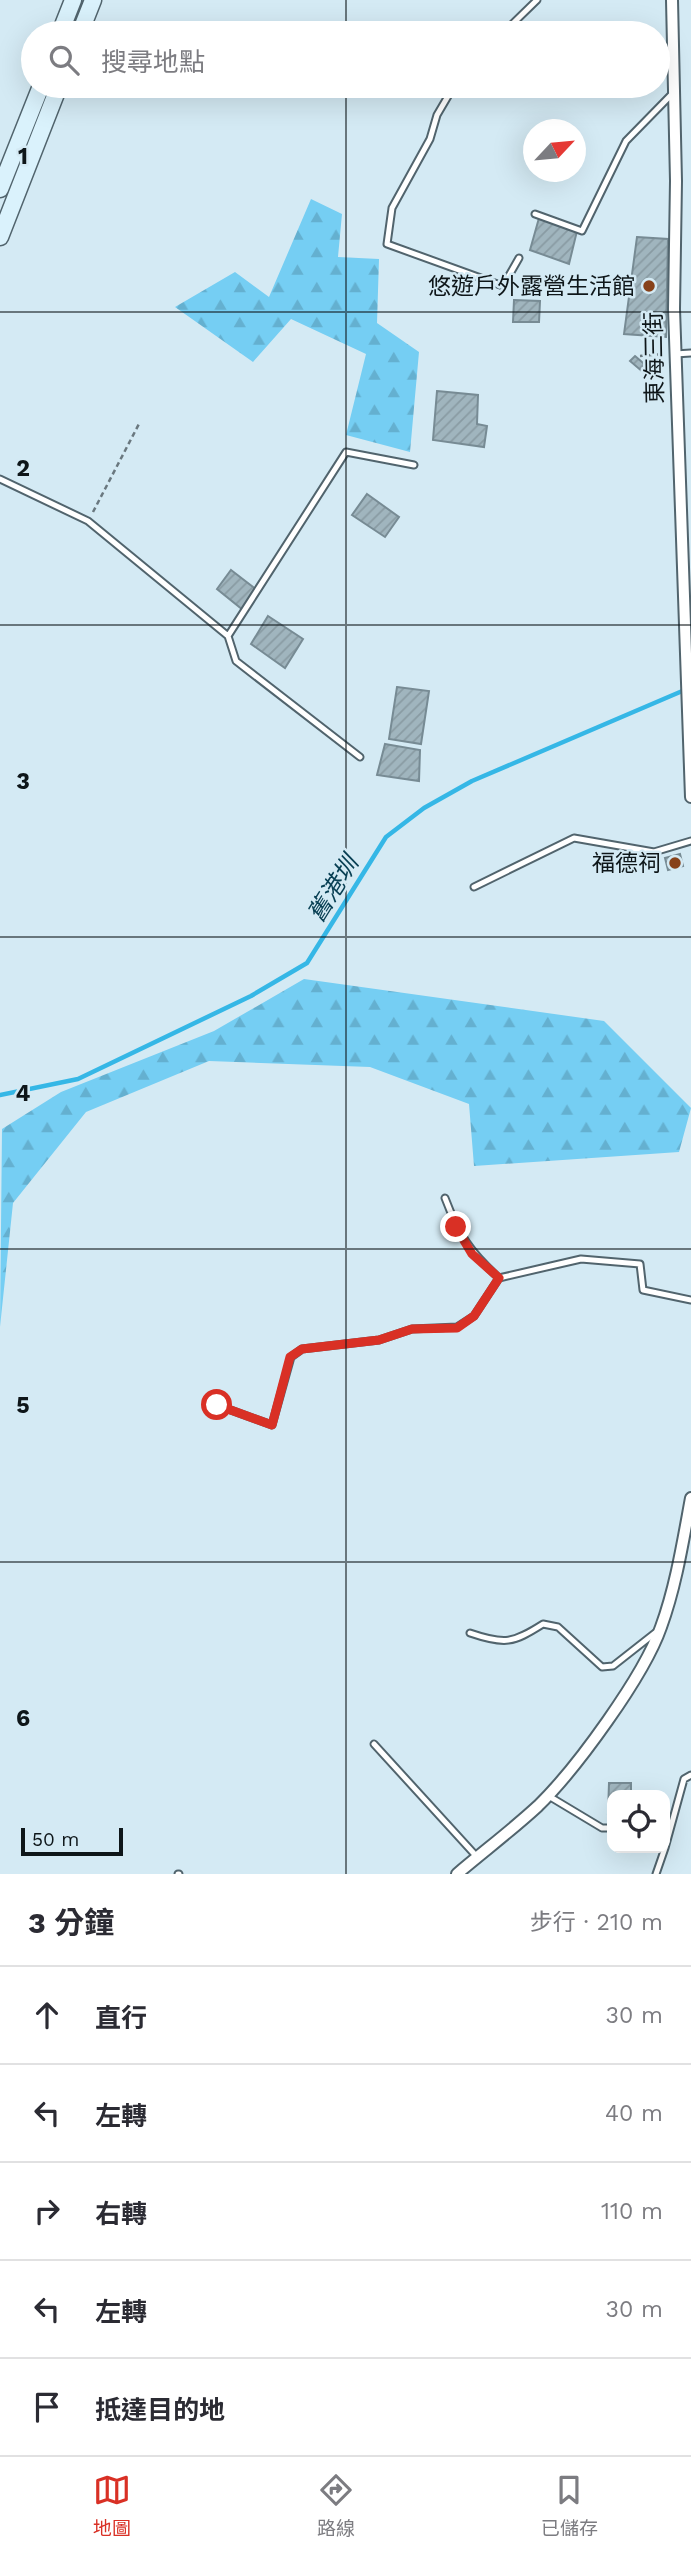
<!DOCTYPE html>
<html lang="zh-TW">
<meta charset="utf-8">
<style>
body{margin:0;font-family:"Work Sans","Noto Sans TC",sans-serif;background:#f7f7f7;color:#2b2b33}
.controls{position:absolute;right:21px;bottom:21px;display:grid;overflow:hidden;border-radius:14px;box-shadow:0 7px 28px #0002}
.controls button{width:63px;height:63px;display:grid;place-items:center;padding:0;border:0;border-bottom:2px solid #e1e1e2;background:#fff;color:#2b2b33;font:35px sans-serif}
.compass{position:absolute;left:523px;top:119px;width:63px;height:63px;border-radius:50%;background:#fff;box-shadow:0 7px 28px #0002;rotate:64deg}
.scale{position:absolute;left:21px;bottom:18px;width:102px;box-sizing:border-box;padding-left:7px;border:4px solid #0e1619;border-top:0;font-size:19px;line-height:24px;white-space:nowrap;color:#0e1619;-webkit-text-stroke:5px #d4eaf4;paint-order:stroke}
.stop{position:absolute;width:21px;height:21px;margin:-16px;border:5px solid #d93025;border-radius:50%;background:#fff}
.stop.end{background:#d93025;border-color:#fff;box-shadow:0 2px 7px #0008}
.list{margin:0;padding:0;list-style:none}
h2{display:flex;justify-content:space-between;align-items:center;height:91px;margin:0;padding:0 28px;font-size:30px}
h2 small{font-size:23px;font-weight:400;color:#7c7c81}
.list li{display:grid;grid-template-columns:46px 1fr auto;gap:21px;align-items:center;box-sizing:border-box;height:98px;padding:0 28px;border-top:2px solid #e1e1e2}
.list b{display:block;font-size:26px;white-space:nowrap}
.list em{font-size:23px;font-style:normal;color:#7c7c81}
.icon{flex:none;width:38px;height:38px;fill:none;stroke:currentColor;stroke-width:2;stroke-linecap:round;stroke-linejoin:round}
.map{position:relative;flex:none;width:691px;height:1874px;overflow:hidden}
.search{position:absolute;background:#fff;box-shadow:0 7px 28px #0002;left:21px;right:21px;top:21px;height:77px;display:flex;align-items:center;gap:18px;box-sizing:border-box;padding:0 24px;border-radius:38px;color:#7c7c81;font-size:26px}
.sheet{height:581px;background:#fff}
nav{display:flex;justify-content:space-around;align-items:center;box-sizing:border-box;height:98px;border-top:2px solid #e1e1e2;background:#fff;font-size:19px;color:#7c7c81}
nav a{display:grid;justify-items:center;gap:4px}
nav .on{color:#d93025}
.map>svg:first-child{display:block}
</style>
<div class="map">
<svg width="691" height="1874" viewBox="0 0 691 1874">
<defs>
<pattern id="forest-firs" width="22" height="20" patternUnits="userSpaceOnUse" patternTransform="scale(1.75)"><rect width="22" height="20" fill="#75cef3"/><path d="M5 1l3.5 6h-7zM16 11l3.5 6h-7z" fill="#64b0d0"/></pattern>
<pattern id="building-hatch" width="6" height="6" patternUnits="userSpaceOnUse" patternTransform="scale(1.75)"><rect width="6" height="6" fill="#a0b5be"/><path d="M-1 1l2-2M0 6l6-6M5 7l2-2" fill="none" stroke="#899ba3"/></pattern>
</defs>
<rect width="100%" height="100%" fill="#d4eaf4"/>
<path fill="url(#forest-firs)" d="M 311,199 L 342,214 L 338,257 L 379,259 L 377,323 L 419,352 L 410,452 L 346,435 L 366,354 L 291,319 L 253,362 L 175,307 L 235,272 L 269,297 Z
M 304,979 L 604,1021 L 691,1108 L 679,1152 L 474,1166 L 469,1104 L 370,1067 L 209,1061 L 86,1112 L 13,1203 L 0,1327 L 2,1129 L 61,1092 L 214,1031 Z"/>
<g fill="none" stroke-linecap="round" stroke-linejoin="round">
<path stroke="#35b7e6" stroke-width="4.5" d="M 0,1095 L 78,1079 L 251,996 L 307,963 L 386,837 L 424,808 L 472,781 L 687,689"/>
</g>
<path fill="url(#building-hatch)" stroke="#778b94" stroke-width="2" d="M 539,218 L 577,231 L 569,264 L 530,250 Z
M 637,237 L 668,239 L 666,337 L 624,334 Z
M 514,300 L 540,301 L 539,322 L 513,322 Z
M 635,356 L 649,368 L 644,373 L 630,361 Z
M 437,391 L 478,395 L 477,424 L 487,426 L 484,447 L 433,440 Z
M 367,494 L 399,517 L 385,537 L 352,515 Z
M 231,570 L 257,590 L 243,610 L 217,589 Z
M 268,616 L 303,639 L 285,668 L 251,644 Z
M 397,687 L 429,691 L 421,744 L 389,739 Z
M 385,744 L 420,750 L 419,781 L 377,775 Z
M 680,854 L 683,866 L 668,870 L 665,858 Z
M 609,1783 L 631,1783 L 631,1795 L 612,1795 L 612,1814 L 608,1814 Z"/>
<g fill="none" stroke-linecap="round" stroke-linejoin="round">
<defs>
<path id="service" d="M 503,33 L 537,0
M 454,86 L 437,115 L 430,139 L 392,208 L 387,244 L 503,286 L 519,258
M 535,214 L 582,231 L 626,141 L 672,94
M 675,354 L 691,353
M 0,479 L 88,521 L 228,636 L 236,661 L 360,757
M 228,636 L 346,452 L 414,465
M 474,887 L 574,838 L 654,852 L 691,841
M 445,1198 C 459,1235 470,1252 499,1278
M 217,1405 L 272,1425 L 291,1357 L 302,1349 L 379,1340 L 412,1329 L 457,1327 L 474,1316 L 499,1278 L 581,1259 L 640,1264 L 643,1290 L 691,1300
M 470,1633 C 505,1645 513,1643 543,1624 L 558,1627 L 602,1667 L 613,1666 L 655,1633
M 374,1744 L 478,1858
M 547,1795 L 602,1828 L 612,1828
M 665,1848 L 684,1779 L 691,1775
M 178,1874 L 179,1874
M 656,1874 L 665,1848"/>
<path id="minor" d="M 672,0 L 676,181 L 674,309 L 691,797
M 457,1874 C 484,1851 512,1830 538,1806 C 576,1769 644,1676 661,1627 C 676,1586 683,1541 691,1498"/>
<path id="secondary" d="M 60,33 L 73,0
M 80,33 L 93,0
M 0,189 L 41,86
M 0,237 L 59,86"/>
</defs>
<use href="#service" stroke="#51646d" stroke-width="9"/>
<use href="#minor" stroke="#51646d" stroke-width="14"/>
<use href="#secondary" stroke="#51646d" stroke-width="19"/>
<path stroke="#6a787f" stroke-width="2.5" stroke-dasharray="5 3.5" stroke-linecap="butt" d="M 640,356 L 664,354
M 93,512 L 140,422"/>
<use href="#service" stroke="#fff" stroke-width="5"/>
<use href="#minor" stroke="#fff" stroke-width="10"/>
<use href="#secondary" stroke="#daf2fc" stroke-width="16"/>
</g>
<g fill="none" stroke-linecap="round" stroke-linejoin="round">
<path stroke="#d93025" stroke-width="9" d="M 217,1405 L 272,1425 L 290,1357 L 302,1349 L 379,1340 L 412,1329 L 457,1328 L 474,1316 L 499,1278 L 472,1254 L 456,1227"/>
</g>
<path fill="none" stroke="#0e1619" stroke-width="2" stroke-opacity="0.55" d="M 346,0 L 346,33M 346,86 L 346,1874M 0,312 L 691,312M 0,625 L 691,625M 0,937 L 691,937M 0,1249 L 691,1249M 0,1562 L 691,1562"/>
<g fill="#87421a" stroke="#d4eaf4" stroke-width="2.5">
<circle cx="649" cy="286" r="7"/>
<circle cx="675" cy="863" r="7"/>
</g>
<g text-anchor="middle" stroke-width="5" stroke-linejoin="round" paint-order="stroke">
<g font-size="23" fill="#0e1619" stroke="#d4eaf4" text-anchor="end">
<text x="635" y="294">悠遊戶外露營生活館</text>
<text x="661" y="871">福德祠</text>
</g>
<g font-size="23" fill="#0e1619" stroke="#d4eaf4">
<text transform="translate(654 358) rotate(-91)" y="8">東海三街</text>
</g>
<g font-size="24" font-style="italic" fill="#094054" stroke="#d4eaf4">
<text transform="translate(333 889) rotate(-58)" y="8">舊港圳</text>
</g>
</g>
<g font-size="23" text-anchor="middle" font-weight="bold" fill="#0e1619" stroke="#d4eaf4" stroke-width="5" stroke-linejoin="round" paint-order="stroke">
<text x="23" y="164">1</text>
<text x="23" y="476">2</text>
<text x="23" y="789">3</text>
<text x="23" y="1101">4</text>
<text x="23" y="1413">5</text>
<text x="23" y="1726">6</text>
</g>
</svg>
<div class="controls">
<button><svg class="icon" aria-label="locate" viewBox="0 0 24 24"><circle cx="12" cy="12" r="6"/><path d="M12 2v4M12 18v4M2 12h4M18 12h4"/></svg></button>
</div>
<svg class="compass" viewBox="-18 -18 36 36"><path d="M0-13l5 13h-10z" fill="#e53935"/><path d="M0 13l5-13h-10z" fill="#7c7c81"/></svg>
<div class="scale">50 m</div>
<div class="stop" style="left:217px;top:1405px"></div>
<div class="stop end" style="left:456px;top:1227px"></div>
<div class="search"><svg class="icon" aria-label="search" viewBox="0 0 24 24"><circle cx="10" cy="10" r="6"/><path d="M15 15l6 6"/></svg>搜尋地點</div>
</div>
<section class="sheet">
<h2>3 分鐘<small>步行 · 210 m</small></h2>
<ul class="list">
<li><svg class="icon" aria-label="ahead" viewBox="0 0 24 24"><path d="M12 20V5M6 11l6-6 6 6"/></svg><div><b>直行</b></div><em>30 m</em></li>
<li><svg class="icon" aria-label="left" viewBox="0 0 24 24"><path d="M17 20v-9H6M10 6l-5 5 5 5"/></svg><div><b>左轉</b></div><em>40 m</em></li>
<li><svg class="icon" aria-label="right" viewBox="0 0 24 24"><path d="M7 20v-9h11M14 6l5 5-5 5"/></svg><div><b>右轉</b></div><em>110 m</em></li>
<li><svg class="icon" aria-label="left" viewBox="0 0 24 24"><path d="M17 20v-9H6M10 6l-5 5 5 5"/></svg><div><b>左轉</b></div><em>30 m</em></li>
<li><svg class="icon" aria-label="arrive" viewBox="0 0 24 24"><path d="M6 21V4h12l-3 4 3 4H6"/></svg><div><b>抵達目的地</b></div></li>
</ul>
</section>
<nav>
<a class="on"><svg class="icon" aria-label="map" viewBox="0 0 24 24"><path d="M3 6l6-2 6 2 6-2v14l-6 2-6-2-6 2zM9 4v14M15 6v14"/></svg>地圖</a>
<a><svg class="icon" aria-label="directions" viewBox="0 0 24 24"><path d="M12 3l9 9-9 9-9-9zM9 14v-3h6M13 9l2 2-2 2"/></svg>路線</a>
<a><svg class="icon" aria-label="saved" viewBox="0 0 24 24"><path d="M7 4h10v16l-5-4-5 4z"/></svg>已儲存</a>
</nav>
